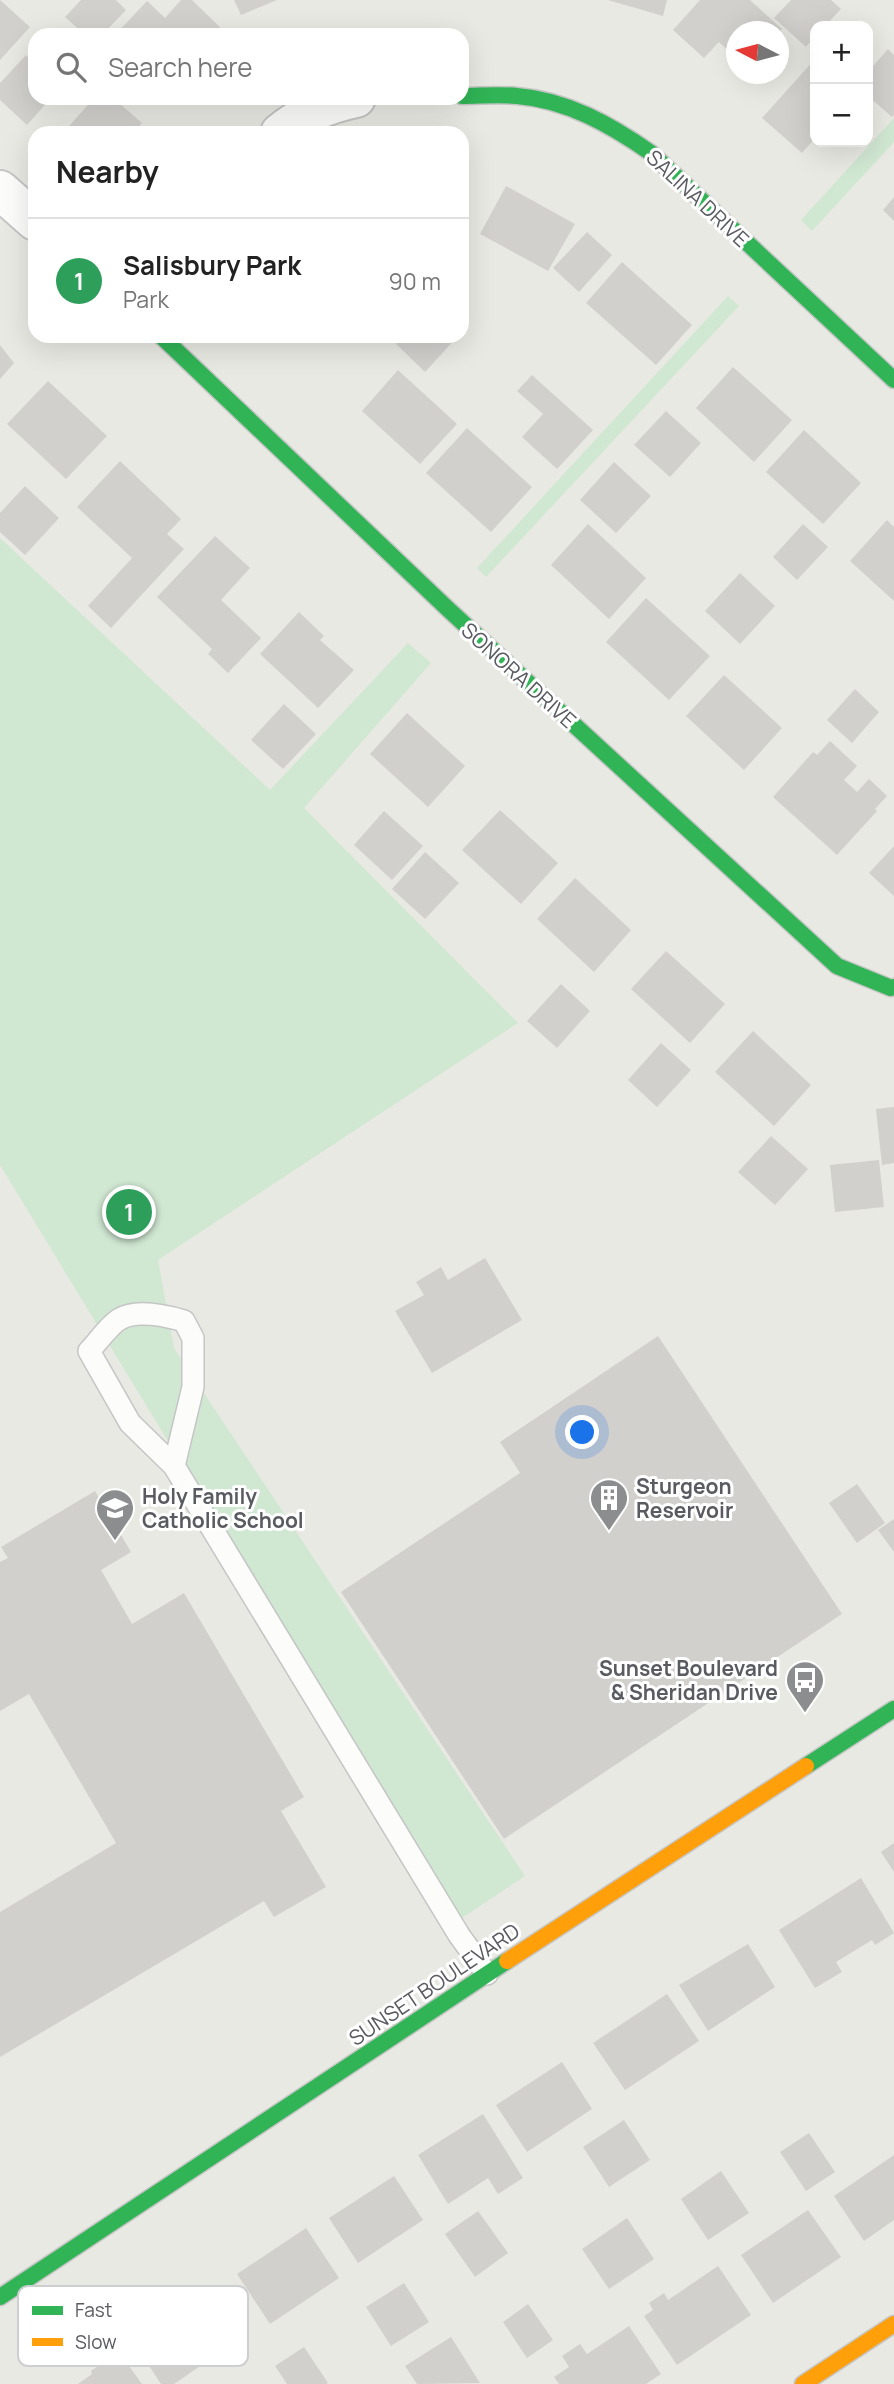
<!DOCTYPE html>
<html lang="en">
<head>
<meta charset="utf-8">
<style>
	:root { --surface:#fff; --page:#f6f6f6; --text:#222; --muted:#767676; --line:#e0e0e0; --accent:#7c3aed }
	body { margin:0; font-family:Manrope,sans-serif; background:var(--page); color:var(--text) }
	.controls { position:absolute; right:21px; top:21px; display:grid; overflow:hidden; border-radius:14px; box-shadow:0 7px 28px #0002 }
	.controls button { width:63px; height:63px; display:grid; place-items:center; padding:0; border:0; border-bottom:2px solid var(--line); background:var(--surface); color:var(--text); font:35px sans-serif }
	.compass { position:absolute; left:726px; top:21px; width:63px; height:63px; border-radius:50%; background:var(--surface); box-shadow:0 7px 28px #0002; rotate:276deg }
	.you { position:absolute; left:583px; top:1433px; width:24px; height:24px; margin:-18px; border:5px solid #fff; border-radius:50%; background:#1a73e8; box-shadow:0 0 0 10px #1a73e833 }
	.badge { display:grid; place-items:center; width:46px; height:46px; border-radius:50%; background:var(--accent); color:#fff; font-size:23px; font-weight:700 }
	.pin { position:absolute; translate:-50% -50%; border:4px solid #fff; box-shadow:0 2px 7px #0006 }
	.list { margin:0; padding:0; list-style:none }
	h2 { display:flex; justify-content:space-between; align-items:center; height:91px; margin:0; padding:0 28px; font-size:30px }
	h2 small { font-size:23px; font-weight:400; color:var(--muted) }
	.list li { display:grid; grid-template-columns:46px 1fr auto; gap:21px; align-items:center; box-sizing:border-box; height:126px; padding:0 28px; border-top:2px solid var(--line) }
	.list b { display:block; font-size:26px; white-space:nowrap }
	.list p { margin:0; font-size:23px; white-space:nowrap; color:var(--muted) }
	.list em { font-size:23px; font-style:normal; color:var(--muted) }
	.icon { flex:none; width:38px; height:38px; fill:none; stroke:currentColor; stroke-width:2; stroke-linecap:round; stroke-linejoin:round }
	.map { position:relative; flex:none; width:894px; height:2384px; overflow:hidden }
	.search { position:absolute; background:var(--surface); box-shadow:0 7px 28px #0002; left:28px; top:28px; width:441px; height:77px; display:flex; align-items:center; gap:18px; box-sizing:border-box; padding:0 24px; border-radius:21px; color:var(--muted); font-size:26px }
	.panel { position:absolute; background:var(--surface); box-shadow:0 7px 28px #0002; left:28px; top:126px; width:441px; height:217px; border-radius:21px }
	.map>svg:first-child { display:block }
	.green { fill:#d0e7d2 }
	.building { fill:#d1d0cd }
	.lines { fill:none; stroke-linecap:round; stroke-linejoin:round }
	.lane-casing { stroke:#c5c5c5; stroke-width:24 }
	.street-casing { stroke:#c5c5c5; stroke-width:42 }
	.fast-casing { stroke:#c5c5c5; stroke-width:19 }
	.slow-casing { stroke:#c5c5c5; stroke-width:19 }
	.lane { stroke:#fcfcfb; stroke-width:21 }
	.street { stroke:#fcfcfb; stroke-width:38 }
	.fast { stroke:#30b455; stroke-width:16 }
	.slow { stroke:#ff9f0a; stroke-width:16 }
	.labels { text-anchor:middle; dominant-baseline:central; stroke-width:6; stroke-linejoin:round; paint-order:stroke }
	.street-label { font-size:21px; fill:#595b61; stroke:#fff }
	.poi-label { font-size:21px; font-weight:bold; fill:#595b61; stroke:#fff; text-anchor:start }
	.key { fill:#fff; stroke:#cdced0; stroke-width:2 }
	.key-label { font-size:19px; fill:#595b61 }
</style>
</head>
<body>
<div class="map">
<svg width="894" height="2384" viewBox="0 0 894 2384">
	<rect width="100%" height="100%" fill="#e9e9e3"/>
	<path class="green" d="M894 118V142L812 231 801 220Z
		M728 296 739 306 486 577 477 568Z
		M0 538 270 790 408 643 431 663 304 808 518 1023 158 1260 174 1348 525 1876 459 1920 0 1165Z"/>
	<path class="building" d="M0 0 30 27 0 60Z
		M81 0H116L126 10 102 35H85L65 17Z
		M181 0H192L226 33 115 35 147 1 165 18Z
		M234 0H277L241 15Z
		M608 0H667L663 16Z
		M700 0H750L782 29 778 34V32H736V58L719 42 704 58 673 30Z
		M791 0H831L841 9 825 26H815V36L806 47 774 18Z
		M888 49 894 55V115L892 117 868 96V72Z
		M26 55 35 63V98H51L27 125 0 100V83Z
		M815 59V138L802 153 762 118Z
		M94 98H113L142 123 133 133H63Z
		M506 186 575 224 548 271 480 234Z
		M894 197V221L883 210Z
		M587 232 612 255 579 292 553 268Z
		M622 262 692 325 656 365 586 303Z
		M403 336H458L425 372 396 344Z
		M0 345 14 363 0 379Z
		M733 367 792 420 754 462 696 408Z
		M398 370 457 424 420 464 362 411Z
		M532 375 593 430 557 469 522 437 543 414 517 391Z
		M48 381 107 436 66 479 7 424Z
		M666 411 701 443 670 477 634 445Z
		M467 428 532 487 491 532 426 473Z
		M804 430 861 483 823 524 766 472Z
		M120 461 181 519 167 534 184 549 111 628 88 606 132 558 77 507Z
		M614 462 651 496 616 533 580 500Z
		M25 486 59 518 25 555 0 532V513Z
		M887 520 894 527V601L850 561Z
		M588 524 646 578 609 619 551 565Z
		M803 524 828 547 797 580 773 557Z
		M215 536 250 568 221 600 261 638 228 673 208 654 212 649 157 597Z
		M740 573 775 606 740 644 705 611Z
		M646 598 710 656 669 700 606 642Z
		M299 612 324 636 320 640 354 670 318 708 260 654Z
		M724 675 782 728 744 770 686 716Z
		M855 689 879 712 852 743 827 720Z
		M284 704 316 734 283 769 251 740Z
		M407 713 465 766 428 807 370 754Z
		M830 741 857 766 844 780 857 792 869 779 887 796 875 809 877 811 837 855 773 797 813 752 817 755Z
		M500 810 558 863 521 904 462 850Z
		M384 811 423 846 392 880 354 845Z
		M894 846V896L869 873Z
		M425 852 459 883 425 919 392 889Z
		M575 878 631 930 594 972 537 919Z
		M666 951 725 1004 690 1043 631 989Z
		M561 984 590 1011 557 1048 527 1021Z
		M753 1031 811 1085 774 1126 715 1072Z
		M661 1043 691 1070 657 1107 628 1080Z
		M894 1107V1163L882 1165 876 1109Z
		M771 1136 808 1169 775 1205 738 1172Z
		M879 1160 884 1207 835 1212 830 1165Z
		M485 1258 522 1320 432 1373 395 1311 424 1295 416 1282 441 1267 448 1280Z
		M658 1336 842 1614 504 1839 341 1592 520 1473 500 1442Z
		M857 1484 885 1523 857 1543 829 1503Z
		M95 1491 131 1552 101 1570 132 1624 184 1593 304 1797 281 1811 326 1887 274 1917 264 1901 0 2057V1912L116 1843 29 1694 0 1711V1562L8 1558 1 1547Z
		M894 1519V1552L878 1530Z
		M894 1843V1872L881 1852Z
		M861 1878 894 1933 875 1945 872 1940 836 1962 842 1972 815 1988 779 1930Z
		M748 1944 775 1987 708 2031 679 1985Z
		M667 1994 699 2041 625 2090 593 2043Z
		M562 2062 592 2109 527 2152 496 2105Z
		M483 2114 523 2178 498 2194 488 2178 448 2204 418 2155Z
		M624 2120 650 2160 609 2187 583 2147Z
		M809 2133 835 2172 806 2191 780 2152Z
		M894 2155V2220L864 2241 834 2196Z
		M721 2171 749 2213 708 2240 681 2199Z
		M394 2176 423 2220 358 2263 329 2218Z
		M808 2210 841 2257 773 2303 741 2255Z
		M478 2211 508 2253 475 2277 445 2234Z
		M627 2218 654 2259 609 2289 582 2249Z
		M306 2228 339 2278 270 2324 237 2274Z
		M718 2266 751 2315 677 2365 644 2316 653 2310 649 2303 664 2293 668 2300Z
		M404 2283 429 2322 391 2346 366 2307Z
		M200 2298 231 2345 174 2384H161L134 2343Z
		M528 2304 553 2340 527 2358 503 2322Z
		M629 2326 661 2374 646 2384H559L554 2377 569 2367 562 2356 580 2344 587 2354Z
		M451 2337 480 2383 417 2384 405 2366Z
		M304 2347 328 2383 326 2384H287L275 2366Z
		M119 2352 142 2384H78L92 2374 91 2371Z"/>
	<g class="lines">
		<defs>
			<path id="lane" d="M174 1466 193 1387V1338L184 1321C167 1316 136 1309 120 1319 110 1324 97 1343 89 1351L130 1423 174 1466 459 1935 487 1974"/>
			<path id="street" d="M280 133C302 114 328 104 356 98
				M0 190 35 221"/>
			<path id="fast" d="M462 96C480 96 499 94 517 96 567 100 611 125 651 153L894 380
				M161 336 449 610 837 966 891 988 894 987
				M806 1766 894 1709
				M0 2297 507 1961"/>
			<path id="slow" d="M507 1961 806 1766
				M803 2384 894 2324"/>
		</defs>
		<use href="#lane" class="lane-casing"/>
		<use href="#street" class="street-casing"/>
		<use href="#fast" class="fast-casing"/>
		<use href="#slow" class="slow-casing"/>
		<use href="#lane" class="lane"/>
		<use href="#street" class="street"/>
		<use href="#fast" class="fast"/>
		<use href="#slow" class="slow"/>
	</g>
	<defs>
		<symbol id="building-pin" viewBox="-11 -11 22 30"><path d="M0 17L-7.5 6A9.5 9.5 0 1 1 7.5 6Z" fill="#8b8d8e" stroke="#fff"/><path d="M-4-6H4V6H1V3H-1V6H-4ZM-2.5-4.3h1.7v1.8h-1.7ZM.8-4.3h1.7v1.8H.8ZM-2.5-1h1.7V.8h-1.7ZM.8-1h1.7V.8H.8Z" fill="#fff"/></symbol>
		<symbol id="school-pin" viewBox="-11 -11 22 30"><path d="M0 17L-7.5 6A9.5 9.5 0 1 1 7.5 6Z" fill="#8b8d8e" stroke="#fff"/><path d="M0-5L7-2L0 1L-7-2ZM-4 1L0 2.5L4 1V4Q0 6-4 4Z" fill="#fff"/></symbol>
		<symbol id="bus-pin" viewBox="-11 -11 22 30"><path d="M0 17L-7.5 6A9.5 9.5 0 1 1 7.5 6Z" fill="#8b8d8e" stroke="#fff"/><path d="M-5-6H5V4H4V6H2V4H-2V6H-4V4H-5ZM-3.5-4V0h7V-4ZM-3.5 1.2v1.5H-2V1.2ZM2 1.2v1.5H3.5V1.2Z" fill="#fff"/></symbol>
	</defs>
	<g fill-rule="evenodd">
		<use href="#building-pin" x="587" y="1476" width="44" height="60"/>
		<use href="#school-pin" x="93" y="1486" width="44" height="60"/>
		<use href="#bus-pin" x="783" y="1658" width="44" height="60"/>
	</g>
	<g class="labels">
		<g class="street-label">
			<text transform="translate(698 198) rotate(43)">SALINA DRIVE</text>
			<text transform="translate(519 675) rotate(42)">SONORA DRIVE</text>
			<text transform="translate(434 1984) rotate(-34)">SUNSET BOULEVARD</text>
		</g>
		<g class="poi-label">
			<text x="636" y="1486">Sturgeon<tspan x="636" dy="24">Reservoir</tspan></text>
			<text x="142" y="1496">Holy Family<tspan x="142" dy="24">Catholic School</tspan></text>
			<text x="778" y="1668" text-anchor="end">Sunset Boulevard<tspan x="778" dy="24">&amp; Sheridan Drive</tspan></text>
		</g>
	</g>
	<rect x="18" y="2286" width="230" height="80" rx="10" class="key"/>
	<rect x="32" y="2306" width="31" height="9" fill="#30b455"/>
	<rect x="32" y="2338" width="31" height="8" fill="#ff9f0a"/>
	<g class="key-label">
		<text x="75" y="2317">Fast</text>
		<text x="75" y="2349">Slow</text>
	</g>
</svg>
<div class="controls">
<button>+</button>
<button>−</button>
</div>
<svg class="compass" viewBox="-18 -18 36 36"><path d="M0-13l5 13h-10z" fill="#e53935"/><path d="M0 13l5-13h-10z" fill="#767676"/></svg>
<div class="you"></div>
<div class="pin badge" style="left:129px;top:1212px;background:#2e9e5b">1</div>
<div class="search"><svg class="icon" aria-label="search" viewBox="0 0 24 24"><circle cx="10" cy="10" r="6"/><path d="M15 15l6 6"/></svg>Search here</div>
<section class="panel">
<h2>Nearby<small></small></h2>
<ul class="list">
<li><span class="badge" style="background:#2e9e5b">1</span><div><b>Salisbury Park</b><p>Park</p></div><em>90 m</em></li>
</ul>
</section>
</div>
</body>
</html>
